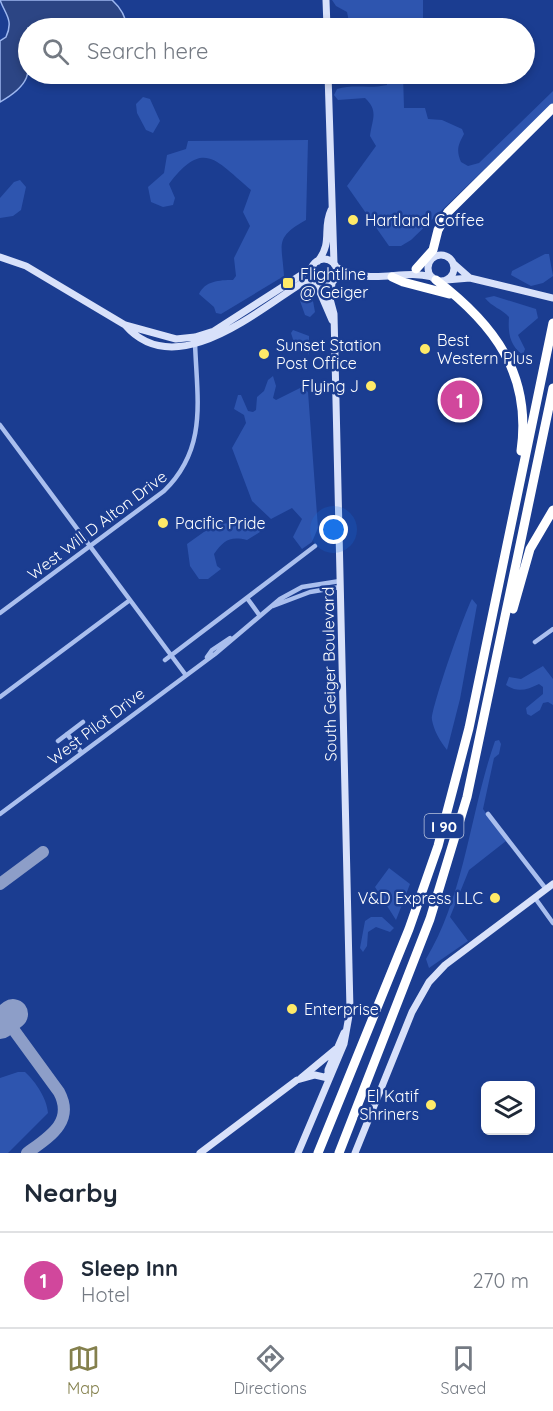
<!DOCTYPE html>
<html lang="en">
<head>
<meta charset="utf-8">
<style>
	:root { --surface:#fff; --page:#f2f2f3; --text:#1f2937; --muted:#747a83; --line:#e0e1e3; --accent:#84804d }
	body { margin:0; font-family:Quicksand,sans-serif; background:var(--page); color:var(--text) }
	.controls { position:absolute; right:18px; bottom:18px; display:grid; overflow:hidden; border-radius:9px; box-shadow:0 3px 9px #0003 }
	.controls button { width:54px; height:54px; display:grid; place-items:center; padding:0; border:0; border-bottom:2px solid var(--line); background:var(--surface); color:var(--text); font:30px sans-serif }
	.you { position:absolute; left:334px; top:530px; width:21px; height:21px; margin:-15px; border:4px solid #fff; border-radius:50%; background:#1a73e8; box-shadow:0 0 0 9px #1a73e833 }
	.badge { display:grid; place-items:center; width:39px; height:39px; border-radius:50%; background:var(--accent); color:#fff; font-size:20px; font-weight:700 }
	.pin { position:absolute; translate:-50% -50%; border:3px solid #fff; box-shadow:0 2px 6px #0006 }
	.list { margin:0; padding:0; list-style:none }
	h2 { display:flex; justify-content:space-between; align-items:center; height:78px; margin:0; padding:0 24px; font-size:26px }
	h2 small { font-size:20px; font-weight:400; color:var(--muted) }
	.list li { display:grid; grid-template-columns:39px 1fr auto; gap:18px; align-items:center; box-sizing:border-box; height:96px; padding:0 24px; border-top:2px solid var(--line) }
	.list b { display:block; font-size:22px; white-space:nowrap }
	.list p { margin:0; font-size:20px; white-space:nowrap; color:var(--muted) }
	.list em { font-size:20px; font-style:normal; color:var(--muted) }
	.icon { flex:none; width:33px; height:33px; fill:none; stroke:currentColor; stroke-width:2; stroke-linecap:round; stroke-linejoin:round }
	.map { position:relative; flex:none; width:553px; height:1153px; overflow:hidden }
	.search { position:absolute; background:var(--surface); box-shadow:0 3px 9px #0003; left:18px; right:18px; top:18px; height:66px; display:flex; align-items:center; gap:15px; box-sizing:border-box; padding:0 21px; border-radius:33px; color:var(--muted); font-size:22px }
	.sheet { height:174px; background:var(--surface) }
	nav { display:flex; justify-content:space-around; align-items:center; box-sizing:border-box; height:84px; border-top:2px solid var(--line); background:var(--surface); font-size:16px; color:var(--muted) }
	nav a { display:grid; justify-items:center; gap:3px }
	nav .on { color:var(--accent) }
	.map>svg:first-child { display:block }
	.green { fill:#2e55af }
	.water { fill:#2c4584; stroke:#9db7f0; stroke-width:1.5 }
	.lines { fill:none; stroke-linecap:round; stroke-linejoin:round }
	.taxiway { stroke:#8d9ec8; stroke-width:12 }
	.runway { stroke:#8d9ec8; stroke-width:30 }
	.street { stroke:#aabfee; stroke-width:4.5 }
	.secondary { stroke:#d8e1fa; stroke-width:7 }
	.highway { stroke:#fff; stroke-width:9 }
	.poi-dot { fill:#ffea68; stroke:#1b3d91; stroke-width:2 }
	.labels { text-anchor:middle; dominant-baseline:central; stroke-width:5; stroke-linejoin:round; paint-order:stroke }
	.shield { fill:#1b3d91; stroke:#bbc5de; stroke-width:1.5 }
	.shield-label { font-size:15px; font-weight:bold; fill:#fff }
	.poi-label { font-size:16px; fill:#fff; stroke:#1b3d91; text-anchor:start }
	.street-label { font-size:16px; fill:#fff; stroke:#1b3d91 }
</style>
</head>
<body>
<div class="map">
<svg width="553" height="1153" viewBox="0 0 553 1153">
	<rect width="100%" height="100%" fill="#1b3d91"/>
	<path class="green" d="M332 0H423V25H353L349 22 347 12 336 6Z
		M386 74H403L404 108H425L428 119 442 120 462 129 464 134C458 145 456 150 461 162L468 166 479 163 553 91V103L411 240 401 246H389L347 186 376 146 370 136C372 119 379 111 365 98L338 100 334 95 337 89C353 84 370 89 387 85Z
		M143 97 150 99 160 121 153 133 146 130 137 113 136 104Z
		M308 140 306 220C274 238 282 243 284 276L221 314 216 313 214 307 199 294C205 281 219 280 233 280L236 276 234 258 250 226 243 212 251 190C216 161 204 138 169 184L175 198 173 205 163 207 151 202 148 187 164 173 167 155 186 149 188 141Z
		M20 180 26 187 21 210 13 216 0 218V198L14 182Z
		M545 254H549L553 276 543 283 531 286 511 275 512 271Z
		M307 294 313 301 315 312 310 317 305 315 299 298Z
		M494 296 536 309 538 318 518 335 525 349 523 355C509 345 508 332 509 317 502 309 492 307 485 298Z
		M293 330 309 336V355L304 344 299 342 300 351 297 352 291 333Z
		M273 376 276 386 273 398 276 400 302 387 308 392 318 528 312 542 302 549 293 537 302 519 292 508 271 519 252 501 232 448 246 423 244 415 234 409 238 395H241L248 411 253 412 256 410 257 397 264 391 268 380Z
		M233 523 255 524 260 532 247 540C230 536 224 540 214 554L217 566 221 569 208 579H199L190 566 187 544 215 524Z
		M472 599 477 605 460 699 447 750C440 741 434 731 432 720 430 711 465 611 472 599Z
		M543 666 553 679V705L548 702 543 703 540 710 531 716 527 714 526 708 543 694V687L539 684C527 690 517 693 506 685L509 677 521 679Z
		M499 740 501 744 499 754 494 758 483 809 506 841 469 870 450 917 468 941 429 968 426 959C465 894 470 812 495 741Z
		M389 868 410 884 396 920 375 887Z
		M371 917H382L394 928 390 932 376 927 368 932 367 946 363 952 360 948 365 921Z
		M18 1072H25C36 1082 47 1099 48 1113L8 1153H0V1078Z"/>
	<path class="water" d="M0 0H112C121 8 126 16 127 28H97L94 24 77 28H28C28 67 38 81 0 102V41L6 37C14 20 5 14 0 0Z"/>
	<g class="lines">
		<path class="taxiway" d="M0 884 43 852
			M0 1011 59 1092C75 1122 49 1137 27 1153"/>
		<path class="runway" d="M0 1024 13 1014"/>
		<path class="street" d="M389 28 489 27
			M0 425 185 674
			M247 598 260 616
			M273 606 310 592 340 587
			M0 613 164 491C208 448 197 400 195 343
			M535 642 553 629
			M207 657 212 650 230 638
			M165 660 315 546
			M0 697 130 600
			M67 734 81 752
			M58 741 83 722
			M0 814 215 654 280 599 302 587 340 581
			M488 814 546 889
			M535 898 553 923"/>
		<path class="secondary" d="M326 0 327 28
			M328 74 334 264
			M428 268a13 13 0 1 1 26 0a13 13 0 1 1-26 0Z
			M0 257 26 266 125 325 176 339 195 337 214 331 312 268
			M311 272a13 13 0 1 1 26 0a13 13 0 1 1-26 0Z
			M318 261C333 242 322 229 331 210
			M453 263 470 278 553 298
			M336 267C374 287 400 268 432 277
			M446 280 470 278
			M316 283 332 320
			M125 325C175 383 257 311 302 283L315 282
			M301 1078 336 1049
			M328 1078V1070L344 1033
			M200 1153 297 1080 315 1075 328 1078
			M298 1153 344 1044 350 1010 334 314 330 299 332 283
			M355 1153 412 1012 429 982 445 965 553 884"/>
		<path class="highway" d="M416 269 433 250 438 230 448 212 553 108
			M392 277 403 282 449 294
			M436 280C494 324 532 374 521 451
			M513 609 530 549 553 510
			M318 1153 409 929 438 846 469 728 553 323
			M339 1153 430 919 467 797 553 388"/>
	</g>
	<g class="poi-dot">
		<circle cx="353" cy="220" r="6"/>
		<rect x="282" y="277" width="12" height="12" rx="3"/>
		<circle cx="425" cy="349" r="6"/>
		<circle cx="264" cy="354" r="6"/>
		<circle cx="371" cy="386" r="6"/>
		<circle cx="163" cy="523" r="6"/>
		<circle cx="495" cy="898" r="6"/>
		<circle cx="292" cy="1009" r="6"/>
		<circle cx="431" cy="1105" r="6"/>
	</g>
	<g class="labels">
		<rect class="shield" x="424.5" y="814" width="39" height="24" rx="4.5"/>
		<g class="shield-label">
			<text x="444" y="826">I 90</text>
		</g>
		<g class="poi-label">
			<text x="365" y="220">Hartland Coffee</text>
			<text x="300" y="274">Flightline<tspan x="300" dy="18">@ Geiger</tspan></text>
			<text x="437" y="340">Best<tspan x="437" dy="18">Western Plus</tspan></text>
			<text x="276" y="345">Sunset Station<tspan x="276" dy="18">Post Office</tspan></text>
			<text x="359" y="386" text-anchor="end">Flying J</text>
			<text x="175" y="523">Pacific Pride</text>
			<text x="483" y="898" text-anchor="end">V&amp;D Express LLC</text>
			<text x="304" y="1009">Enterprise</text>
			<text x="419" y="1096" text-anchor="end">El Katif<tspan x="419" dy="18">Shriners</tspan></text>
		</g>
		<g class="street-label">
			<text transform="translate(97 525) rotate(-37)">West Will D Alton Drive</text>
			<text transform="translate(329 674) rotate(-91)">South Geiger Boulevard</text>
			<text transform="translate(96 726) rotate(-37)">West Pilot Drive</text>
		</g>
	</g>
</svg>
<div class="controls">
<button><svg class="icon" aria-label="layers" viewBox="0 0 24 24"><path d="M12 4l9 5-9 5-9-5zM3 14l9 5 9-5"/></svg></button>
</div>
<div class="you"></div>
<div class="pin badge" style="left:460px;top:400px;background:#d1479c">1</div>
<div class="search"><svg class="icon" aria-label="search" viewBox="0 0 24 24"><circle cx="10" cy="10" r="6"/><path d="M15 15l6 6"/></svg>Search here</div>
</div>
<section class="sheet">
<h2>Nearby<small></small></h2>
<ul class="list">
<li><span class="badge" style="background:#d1479c">1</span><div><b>Sleep Inn</b><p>Hotel</p></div><em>270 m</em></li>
</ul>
</section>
<nav>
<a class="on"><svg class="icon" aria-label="map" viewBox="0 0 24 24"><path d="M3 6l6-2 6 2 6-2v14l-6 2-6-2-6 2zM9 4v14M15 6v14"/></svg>Map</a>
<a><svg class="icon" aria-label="directions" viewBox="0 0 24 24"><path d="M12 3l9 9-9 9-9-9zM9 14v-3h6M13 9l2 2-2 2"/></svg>Directions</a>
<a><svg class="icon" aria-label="saved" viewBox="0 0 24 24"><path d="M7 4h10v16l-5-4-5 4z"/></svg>Saved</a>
</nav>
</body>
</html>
